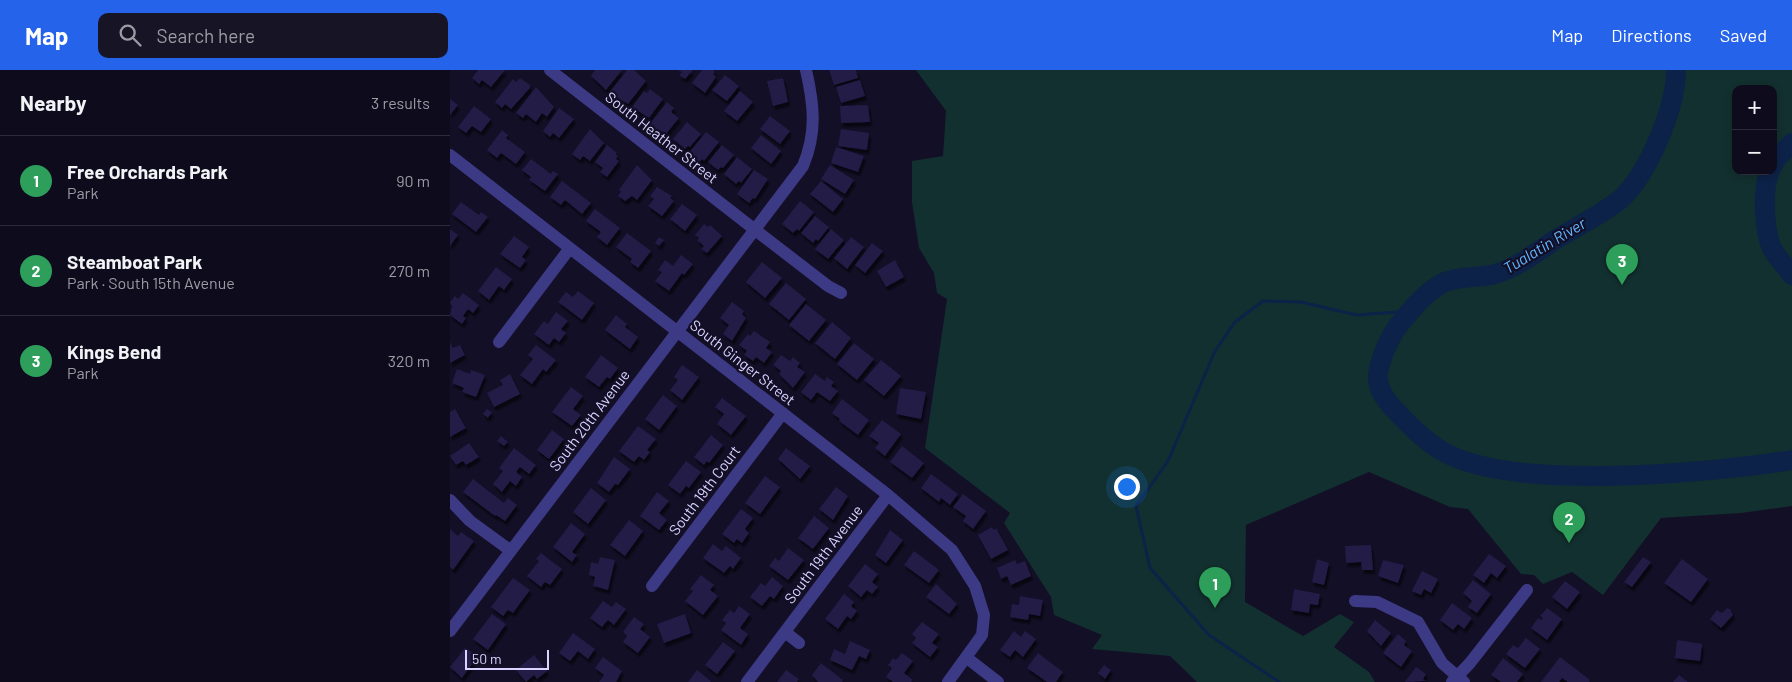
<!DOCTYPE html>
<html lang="en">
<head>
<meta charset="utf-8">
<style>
	:root { --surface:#0e0b1c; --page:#171425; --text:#f1f3f6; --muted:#9b9ba3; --line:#2e2b3b; --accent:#2563eb }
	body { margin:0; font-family:Barlow,sans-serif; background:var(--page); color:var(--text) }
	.controls { position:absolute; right:15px; top:15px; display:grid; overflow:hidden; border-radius:10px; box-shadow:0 2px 8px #0003 }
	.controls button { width:45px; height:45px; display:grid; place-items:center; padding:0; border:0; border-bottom:1px solid var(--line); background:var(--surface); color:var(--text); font:25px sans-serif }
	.scale { position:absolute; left:15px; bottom:12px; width:84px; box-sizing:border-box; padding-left:5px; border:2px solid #d9d4ff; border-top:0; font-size:14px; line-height:18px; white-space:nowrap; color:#d9d4ff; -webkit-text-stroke:4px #130f26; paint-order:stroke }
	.you { position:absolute; left:676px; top:416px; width:18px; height:18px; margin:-12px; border:4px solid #fff; border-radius:50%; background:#1a73e8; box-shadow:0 0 0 8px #1a73e833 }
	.badge { display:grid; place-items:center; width:32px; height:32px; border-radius:50%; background:var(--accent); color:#fff; font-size:16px; font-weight:700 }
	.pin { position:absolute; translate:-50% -41px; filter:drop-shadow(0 1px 2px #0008) }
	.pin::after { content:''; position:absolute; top:26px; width:18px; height:15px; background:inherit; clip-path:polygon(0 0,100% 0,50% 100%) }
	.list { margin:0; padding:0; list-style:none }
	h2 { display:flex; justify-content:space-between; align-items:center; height:65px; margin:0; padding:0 20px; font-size:21px }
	h2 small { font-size:16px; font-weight:400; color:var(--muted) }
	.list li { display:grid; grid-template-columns:32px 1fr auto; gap:15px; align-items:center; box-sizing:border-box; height:90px; padding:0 20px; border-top:1px solid var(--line) }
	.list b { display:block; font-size:19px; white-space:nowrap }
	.list p { margin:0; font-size:16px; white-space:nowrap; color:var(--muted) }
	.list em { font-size:16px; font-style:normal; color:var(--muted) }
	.icon { flex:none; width:28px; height:28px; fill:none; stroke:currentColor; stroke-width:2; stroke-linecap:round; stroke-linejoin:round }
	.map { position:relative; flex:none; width:1342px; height:612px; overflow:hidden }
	header { display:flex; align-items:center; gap:30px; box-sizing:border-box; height:70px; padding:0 25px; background:var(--accent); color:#fff }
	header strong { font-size:24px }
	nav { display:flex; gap:28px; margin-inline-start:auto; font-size:18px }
	.search { width:350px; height:45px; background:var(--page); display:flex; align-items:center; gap:12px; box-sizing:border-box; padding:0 18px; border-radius:10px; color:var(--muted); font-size:19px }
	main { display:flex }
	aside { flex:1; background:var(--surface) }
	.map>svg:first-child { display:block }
	.green { fill:#12302f; fill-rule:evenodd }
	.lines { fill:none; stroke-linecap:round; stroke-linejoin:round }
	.stream { stroke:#0c2248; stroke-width:3 }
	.river { stroke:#0c2248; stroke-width:20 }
	.building { fill:#241b47; filter:url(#shadow) }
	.minor { stroke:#3d3a85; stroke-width:12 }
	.labels { text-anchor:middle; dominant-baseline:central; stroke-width:4.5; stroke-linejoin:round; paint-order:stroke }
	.street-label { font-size:15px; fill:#d9d4ff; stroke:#130f26 }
	.water-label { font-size:16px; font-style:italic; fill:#62b6ff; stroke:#130f26 }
</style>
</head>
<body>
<header>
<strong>Map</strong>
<div class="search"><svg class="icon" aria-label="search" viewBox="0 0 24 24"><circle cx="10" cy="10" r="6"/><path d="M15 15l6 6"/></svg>Search here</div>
<nav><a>Map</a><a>Directions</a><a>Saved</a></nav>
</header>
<main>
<aside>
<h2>Nearby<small>3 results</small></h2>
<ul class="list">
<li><span class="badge" style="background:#2e9e5b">1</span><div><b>Free Orchards Park</b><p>Park</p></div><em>90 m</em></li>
<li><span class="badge" style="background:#2e9e5b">2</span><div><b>Steamboat Park</b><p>Park · South 15th Avenue</p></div><em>270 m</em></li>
<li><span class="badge" style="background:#2e9e5b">3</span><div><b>Kings Bend</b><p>Park</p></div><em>320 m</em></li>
</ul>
</aside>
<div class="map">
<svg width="1342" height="612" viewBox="0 0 1342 612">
	<defs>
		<filter id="shadow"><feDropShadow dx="2" dy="4" stdDeviation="1" flood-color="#0009"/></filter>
	</defs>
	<rect width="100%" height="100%" fill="#130f26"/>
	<path class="green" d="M466 0H1342V436L1291 443 1211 448 1153 525 1122 502 1093 514 1084 505 1071 504 1018 439 1000 437 919 402 796 455 795 532 853 566 890 544 904 552 884 577 919 602 925 612H747L720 586 642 579 652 565 604 545 601 527 554 453 560 443 475 378 497 229 487 223 484 203 469 178 462 132V91L493 86 496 41ZM1286 19H1323V101H1286Z"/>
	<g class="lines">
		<path class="stream" d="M829 612 759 565 700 498 686 436 718 391 765 281 785 252 813 231 851 232 906 245 961 241"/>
		<path class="river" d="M1226 0C1226 37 1200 98 1175 125 1162 139 1122 159 1105 170 1087 182 1066 198 1045 204 1029 208 1010 206 995 212 977 220 960 241 948 256 939 268 924 300 929 315 931 324 940 335 947 342 960 356 975 371 992 381 1062 422 1261 403 1342 390
			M1323 95 1327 88 1342 73
			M1320 101C1312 118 1314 158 1321 176 1325 186 1336 196 1342 205"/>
	</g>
	<path class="building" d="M28 0H55L41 17 32 10 29 14 22 8Z
		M145 0H172L156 20 141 6Z
		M177 0H184L196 11 178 34 159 23Z
		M228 0H243L235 9 229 5 232 2Z
		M252 0H263L265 2 263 4 266 7 255 23 242 13Z
		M379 0H406L408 8 384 15Z
		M275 5 289 16 277 31 262 20Z
		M70 8 80 15V18L61 39 55 34 52 38 45 32 63 9 66 12Z
		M333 8 338 32 323 36 317 11Z
		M410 10 415 26 391 33 386 17Z
		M86 17 104 37 97 47 92 43 86 52 76 44 73 48 66 43Z
		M200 19 213 29 199 48 182 37 194 21 197 23Z
		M290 21 303 32 287 51 274 41Z
		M0 29 8 35 0 45Z
		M217 32 224 38 221 42 229 48 216 64 199 55Z
		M418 35 420 52 391 53 390 36Z
		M24 36 41 49 31 62 22 56 16 63 8 57Z
		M109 38 124 49 109 68 103 63 100 67 93 61Z
		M320 46 340 61 330 74 310 59Z
		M237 52 251 64 240 77 238 76 235 79 223 69Z
		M140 59 154 73 140 91 133 86 130 90 122 84Z
		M391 59 419 63 417 80 388 76Z
		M52 60 58 65 56 68 75 82 66 94 51 83 47 88 37 80Z
		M256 62 269 72 254 91 252 89 248 94 237 85Z
		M311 65 331 81 321 94 301 78Z
		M157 75 167 83 165 84 168 86 166 89 169 91 157 107 150 102 153 98 145 92Z
		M272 75 284 85 273 98 271 97 268 100 258 92Z
		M386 77 414 86 408 102 381 93Z
		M287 87 302 99 291 113 289 111 286 114 274 104Z
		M81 89 101 104 103 101 108 104 95 121 79 110 81 107 72 100Z
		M187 95 202 110 187 130 182 126 175 131 168 126 171 121 169 120Z
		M380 95 404 110 395 124 371 109Z
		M304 100 318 109 305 129 303 128 299 133 287 124Z
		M112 111 141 133 132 144 115 130 111 135 100 127Z
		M371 111 393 129 383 142 360 124Z
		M207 117 222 126 220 128 224 131 212 146 198 136 204 129 200 126Z
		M350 131 364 142 349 161 347 159 343 163 332 154Z
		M11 132 29 145 31 142 38 147 26 162 2 144Z
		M232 134 247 145 235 161 220 149Z
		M145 139 170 158 157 175 147 167 151 162 136 151Z
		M365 146 379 157 368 171 366 169 363 173 351 163Z
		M254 154 258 157 260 155 272 166 257 183 251 179 254 176 247 170 249 168 245 165Z
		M0 159 8 165 0 176Z
		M381 159 394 170 378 189 365 179Z
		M177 163 201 181 188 198 180 192 182 189 166 177Z
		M64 166 79 177 72 187 76 190 70 198 50 184Z
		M209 167 214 170 209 176 205 173Z
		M401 167 414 177 397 199 384 188Z
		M422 173 433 181 415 203 405 195Z
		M231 185 243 194 234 205 232 203 219 221 205 211 212 202 208 200 215 190 223 196Z
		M445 190 454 207 436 217 427 201Z
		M312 192 332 208 315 228 296 212Z
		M46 197 62 209 54 220 49 216 39 230 28 221Z
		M336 213 356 229 339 250 319 234Z
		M128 221 144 233 132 250 108 232 116 222 123 227Z
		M13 223 29 235 23 243 18 239 13 246 16 248 12 254 0 245 2 237 0 232 5 226 8 229Z
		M282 232 294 241 292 244 296 248 282 271 273 264 279 255 270 248Z
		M356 234 376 250 359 271 339 255Z
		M106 242 118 251 111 259 116 263 109 272 104 268 99 275 84 264 94 251 98 254Z
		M166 245 177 254 175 257 188 267 180 279 155 260Z
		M382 252 401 268 385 289 365 273Z
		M304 261 320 272 316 278 322 282 314 293 306 287 303 291 294 285 297 281 289 275 298 264 300 266Z
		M0 272 3 278 10 275 15 285 0 293Z
		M404 273 424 289 407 310 387 294Z
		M86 275 106 290 96 302 93 299 82 314 70 305 83 289 78 285Z
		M151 285 168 298 160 309 157 307 149 317 135 307Z
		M331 285 340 291 343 287 350 293 347 297 355 302 343 318 329 304 331 301 323 295Z
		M431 290 451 306 434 326 414 310Z
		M232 295 249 307 232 330 220 320 228 310 224 307Z
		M7 299 20 304 21 300 35 305 26 327 12 322 14 318 2 313Z
		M60 304 70 324 44 337 37 323 53 315 50 310Z
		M365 304 375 311 377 307 384 312 381 316 388 321 380 331 367 322 361 330 351 322Z
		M121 317 133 326 123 339 131 345 122 356 102 342Z
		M450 318 476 322 471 349 446 344Z
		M213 325 227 336 209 360 195 349Z
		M272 328 296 346 281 365 267 354 274 344 265 337Z
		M392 329 419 350 408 365 389 351 390 349 382 343Z
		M5 339 16 358 0 367V342Z
		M37 339 42 342 38 348 33 344Z
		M432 350 451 364 435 386 425 378 429 373 419 366Z
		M188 356 206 369 197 380 200 382 194 390 189 386 184 392 169 381Z
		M102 360 114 369 99 389 87 380Z
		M261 365 273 375 259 393 257 391 254 395 244 387Z
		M51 366 58 372 54 376 47 371Z
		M19 373 29 387 16 395 13 391 6 395 0 386Z
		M452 376 474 393 462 408 440 392Z
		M64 378 86 395 79 404 70 397 66 402 72 407 66 416 60 411 52 422 43 414 53 401 49 398Z
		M336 378 360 396 350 409 328 389Z
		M164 387 180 399 168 415 165 414 159 422 147 413Z
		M236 391 251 402 239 418 236 416 230 424 218 415Z
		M481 404 508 424 500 435 491 428 489 432 471 418Z
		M315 406 330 417 310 444 295 433Z
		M23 409 54 433 58 428 67 435 55 451 46 445 45 446 13 422Z
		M386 417 398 426 383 450 369 439Z
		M141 418 156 430 138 454 123 442Z
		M207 422 219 431 209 443 217 450 209 460 190 446Z
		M513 424 536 441 523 459 513 451 516 446 503 437Z
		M291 439 303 448 295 459 299 463 292 473 287 469 284 473 272 464Z
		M364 446 379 458 363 479 348 468Z
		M179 450 193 461 175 486 160 475Z
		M121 453 135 464 122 482 127 485 122 492 103 477Z
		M542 457 544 460 546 458 558 480 541 489 528 465Z
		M0 459 8 466 11 462 24 471 3 500 0 497Z
		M440 460 453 470 436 493 425 485Z
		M263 474 272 481 276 476 291 488 283 499 280 496 274 503 253 488Z
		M921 475 923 500H912L911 492 896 493 895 476Z
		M338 478 354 490 338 510 319 496 325 488 329 491Z
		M464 481 489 500 479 513 454 495Z
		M91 483 112 499 100 515 95 512 91 517 77 506 89 491 86 489Z
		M1039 484 1056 496 1047 508 1041 503 1034 513 1023 505Z
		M150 487 165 490 158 520 143 516 145 507 139 505 141 492 148 494Z
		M1193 487 1201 492 1182 517 1174 512Z
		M867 489 879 493 874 515 862 512Z
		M1232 489 1258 509 1241 532 1214 513Z
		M565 490 567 494 575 491 581 506 561 515 557 506 551 509 547 498Z
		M933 490 954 495 948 513 928 506Z
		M415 494 428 504 422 512 428 517 422 524 417 520 411 527 398 516Z
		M972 501 988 509 981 523 974 519 971 525 962 521Z
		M251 505 264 515 260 520 268 526 253 545 235 531 243 521 240 519Z
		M322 507 333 516 324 529 320 526 312 536 300 527 311 513 315 516Z
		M63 508 80 520 63 543 58 540 53 546 41 537Z
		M1023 510 1041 524 1027 543 1018 537 1022 531 1013 523Z
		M1115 511 1130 522 1117 539 1102 527Z
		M486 514 507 534 499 544 476 527Z
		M844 519 870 524 868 535 860 534 859 543 841 540Z
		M394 524 404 532 401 536 407 541 401 549 397 546 388 559 375 549Z
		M570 526 593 530 590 546 579 544 578 550 560 547 562 534 569 535Z
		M153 531 162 537 166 532 176 539 164 555 158 550 152 557 140 548Z
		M1002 533 1022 548 1014 559 1008 554 1003 560 990 550Z
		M289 536 300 544 290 558 298 564 291 575 271 560 276 553 272 550 280 540 284 543Z
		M1097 538 1112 549 1097 570 1081 558 1088 548 1091 550 1093 548 1090 546Z
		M1277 538 1280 539 1283 545 1271 558 1260 549 1267 540 1272 543Z
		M42 544 56 554 38 580 23 569Z
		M235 544 241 563 214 573 207 554Z
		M184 547 194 554 190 559 200 567 188 583 173 572 177 566 173 562Z
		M925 550 941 563 931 576 917 561Z
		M472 552 489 564 482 573 488 577 480 587 462 573 466 568 462 564Z
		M564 561 571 567 575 561 586 569 573 587 565 580 560 587 550 580Z
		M123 563 145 579 138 589 128 581 120 591 109 583Z
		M948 564 956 571 954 575 962 581 951 597 933 583Z
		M1076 568 1090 579 1075 598 1056 584 1063 575 1068 578Z
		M1227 570 1252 574 1250 591 1225 588Z
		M400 571 420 580 416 589 409 586 402 600 380 590 384 579 395 584Z
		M273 572 285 581 267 604 255 595Z
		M15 578 28 586 12 608 0 597Z
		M452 583 463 591 454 603 463 610 461 612H443L436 607 442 598 438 595 443 588 446 590Z
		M588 583 613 602 606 612H597L577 598Z
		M84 585 97 601 87 609 84 605 76 612 66 600Z
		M153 587 172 601 166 612H149L154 605 145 598Z
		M1110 587 1140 610 1139 612H1118L1112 608 1109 612H1091Z
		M1053 588 1073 604 1067 612H1051L1041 605Z
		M371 593 393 610 392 612H368L362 605Z
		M654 595 661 600 655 609 648 603Z
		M966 597 976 604 973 609 976 611 955 612Z
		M247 600 261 611 260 612H238Z
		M336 600 349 609 347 612H327Z
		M1229 605 1238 612H1223Z"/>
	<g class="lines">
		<path class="minor" d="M100 0 313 166 378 216 391 223
			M0 85 438 425 502 480 525 516 534 545 532 565 498 612
			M49 272 120 178
			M0 430 20 451 61 481
			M202 516 333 343
			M905 531 927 532 968 552 992 593 1014 612
			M0 561 353 96C367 62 364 35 356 0
			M335 562 349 573
			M517 588 548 612
			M297 612 438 425
			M1002 612 1020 593 1077 520"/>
	</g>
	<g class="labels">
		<g class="street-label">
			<text transform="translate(212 67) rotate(38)">South Heather Street</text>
			<text transform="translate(293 292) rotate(38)">South Ginger Street</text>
			<text transform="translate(139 350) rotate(-53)">South 20th Avenue</text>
			<text transform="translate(254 420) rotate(-53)">South 19th Court</text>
			<text transform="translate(373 484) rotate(-53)">South 19th Avenue</text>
		</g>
		<g class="water-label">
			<text transform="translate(1094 175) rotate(-31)">Tualatin River</text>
		</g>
	</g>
</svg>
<div class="controls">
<button>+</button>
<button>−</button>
</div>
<div class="scale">50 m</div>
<div class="you"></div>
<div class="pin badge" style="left:765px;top:538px;background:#2e9e5b">1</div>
<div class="pin badge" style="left:1119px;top:473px;background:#2e9e5b">2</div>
<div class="pin badge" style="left:1172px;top:215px;background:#2e9e5b">3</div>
</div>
</main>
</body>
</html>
